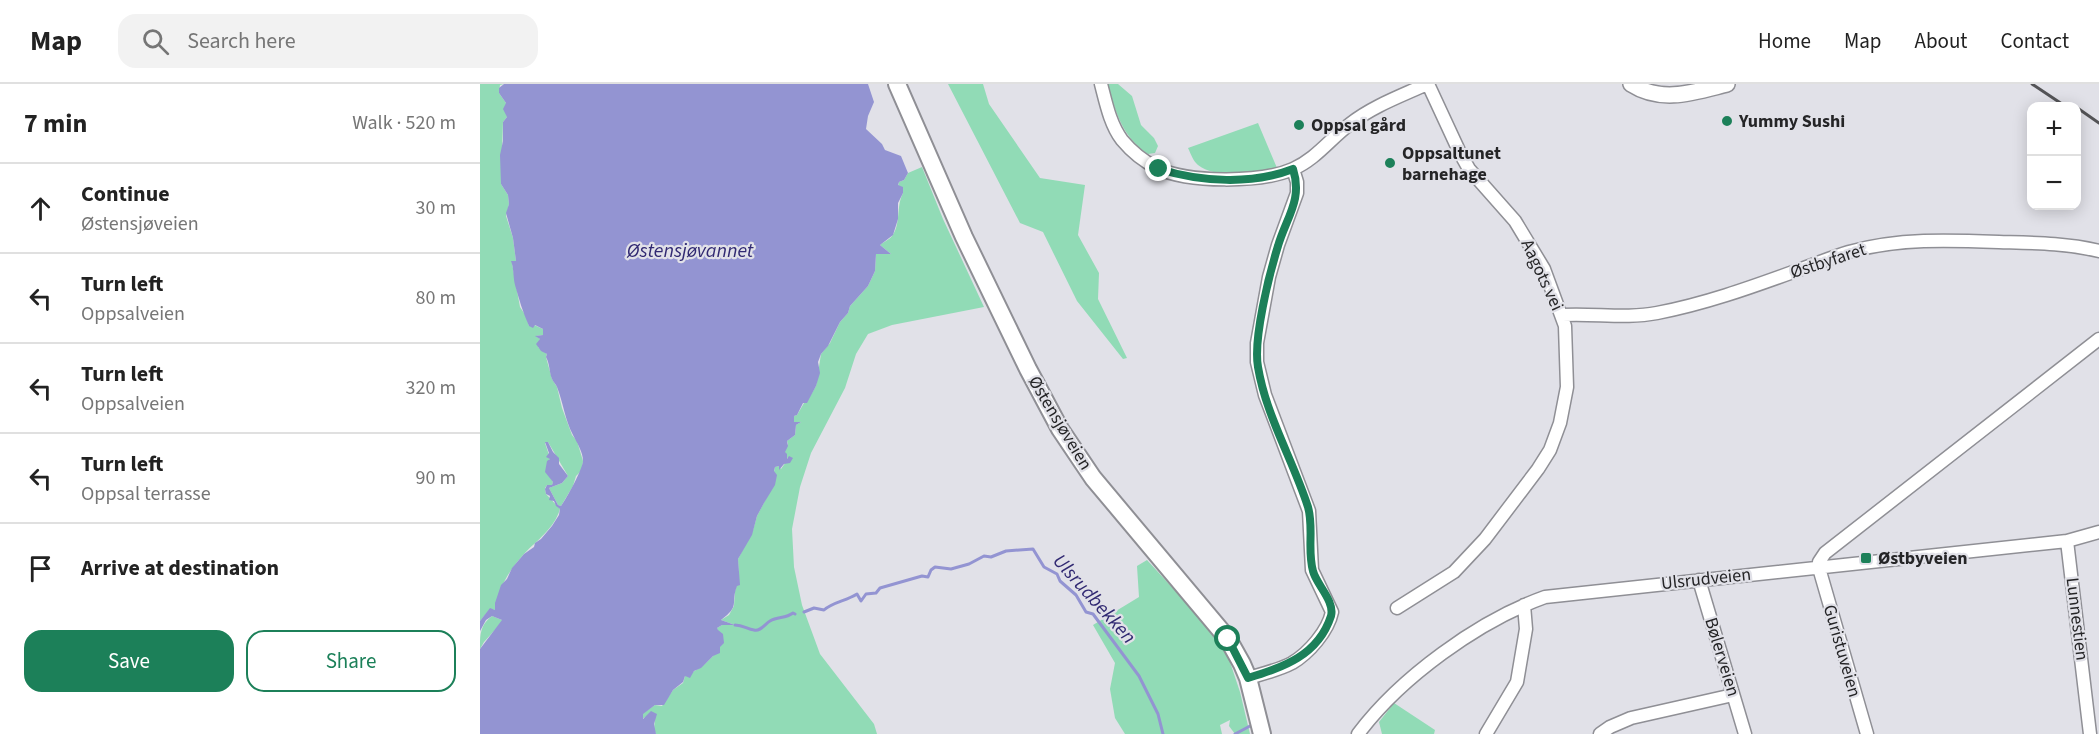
<!DOCTYPE html>
<html lang="en">
<head>
<meta charset="utf-8">
<style>
	:root { --surface:#fff; --page:#f2f2f2; --text:#222; --muted:#767676; --line:#e0e0e0; --accent:#1c8059 }
	body { margin:0; font-family:"Source Sans 3",sans-serif; background:var(--page); color:var(--text) }
	.controls { position:absolute; right:18px; top:18px; display:grid; overflow:hidden; border-radius:12px; box-shadow:0 3px 15px #0003 }
	.controls button { width:54px; height:54px; display:grid; place-items:center; padding:0; border:0; border-bottom:2px solid var(--line); background:var(--surface); color:var(--text); font:30px sans-serif }
	.stop { position:absolute; width:18px; height:18px; margin:-14px; border:4px solid #1c8059; border-radius:50%; background:#fff }
	.stop.end { background:#1c8059; border-color:#fff; box-shadow:0 2px 6px #0008 }
	.list { margin:0; padding:0; list-style:none }
	h2 { display:flex; justify-content:space-between; align-items:center; height:78px; margin:0; padding:0 24px; font-size:26px }
	h2 small { font-size:20px; font-weight:400; color:var(--muted) }
	.list li { display:grid; grid-template-columns:39px 1fr auto; gap:18px; align-items:center; box-sizing:border-box; height:90px; padding:0 24px; border-top:2px solid var(--line) }
	.list b { display:block; font-size:22px; white-space:nowrap }
	.list p { margin:0; font-size:20px; white-space:nowrap; color:var(--muted) }
	.list em { font-size:20px; font-style:normal; color:var(--muted) }
	.actions { display:flex; gap:12px; padding:18px 24px }
	.actions a { flex:1; padding:14px 0; border:2px solid var(--accent); border-radius:18px; text-align:center; font-size:21px; color:var(--accent) }
	.actions .main { background:var(--accent); color:#fff }
	.icon { flex:none; width:33px; height:33px; fill:none; stroke:currentColor; stroke-width:2; stroke-linecap:round; stroke-linejoin:round }
	.map { position:relative; flex:none; width:1619px; height:650px; overflow:hidden }
	header { display:flex; align-items:center; gap:36px; box-sizing:border-box; height:84px; padding:0 30px; background:var(--surface); border-bottom:2px solid var(--line) }
	header strong { font-size:28px }
	nav { display:flex; gap:33px; margin-inline-start:auto; font-size:21px }
	.search { width:420px; height:54px; background:var(--page); display:flex; align-items:center; gap:15px; box-sizing:border-box; padding:0 21px; border-radius:18px; color:var(--muted); font-size:22px }
	main { display:flex }
	aside { flex:1; background:var(--surface) }
	.map>svg:first-child { display:block }
	.green { fill:#91dbb6 }
	.water { fill:#9394d2 }
	.lines { fill:none; stroke-linecap:round; stroke-linejoin:round }
	.stream { stroke:#9394d2; stroke-width:3 }
	.minor-casing { stroke:#8f8f95; stroke-width:15 }
	.tertiary-casing { stroke:#8f8f95; stroke-width:18 }
	.secondary-casing { stroke:#8f8f95; stroke-width:20 }
	.minor { stroke:#fff; stroke-width:12 }
	.tertiary { stroke:#fff; stroke-width:15 }
	.secondary { stroke:#fff; stroke-width:16 }
	.rail { stroke:#545457; stroke-width:3 }
	.route { stroke:#1c8059; stroke-width:8 }
	.poi-dot { fill:#1c8059; stroke:#e1e1e8; stroke-width:2 }
	.labels { text-anchor:middle; dominant-baseline:central; stroke-width:4.5; stroke-linejoin:round; paint-order:stroke }
	.poi-label { font-size:18px; font-weight:bold; fill:#252527; stroke:#e1e1e8; text-anchor:start }
	.street-label { font-size:18px; fill:#252527; stroke:#e1e1e8 }
	.water-label { font-size:20px; font-style:italic; fill:#312972; stroke:#e1e1e8 }
</style>
</head>
<body>
<header>
<strong>Map</strong>
<div class="search"><svg class="icon" aria-label="search" viewBox="0 0 24 24"><circle cx="10" cy="10" r="6"/><path d="M15 15l6 6"/></svg>Search here</div>
<nav><a>Home</a><a>Map</a><a>About</a><a>Contact</a></nav>
</header>
<main>
<aside>
<h2>7 min<small>Walk · 520 m</small></h2>
<ul class="list">
<li><svg class="icon" aria-label="ahead" viewBox="0 0 24 24"><path d="M12 20V5M6 11l6-6 6 6"/></svg><div><b>Continue</b><p>Østensjøveien</p></div><em>30 m</em></li>
<li><svg class="icon" aria-label="left" viewBox="0 0 24 24"><path d="M17 20v-9H6M10 6l-5 5 5 5"/></svg><div><b>Turn left</b><p>Oppsalveien</p></div><em>80 m</em></li>
<li><svg class="icon" aria-label="left" viewBox="0 0 24 24"><path d="M17 20v-9H6M10 6l-5 5 5 5"/></svg><div><b>Turn left</b><p>Oppsalveien</p></div><em>320 m</em></li>
<li><svg class="icon" aria-label="left" viewBox="0 0 24 24"><path d="M17 20v-9H6M10 6l-5 5 5 5"/></svg><div><b>Turn left</b><p>Oppsal terrasse</p></div><em>90 m</em></li>
<li><svg class="icon" aria-label="arrive" viewBox="0 0 24 24"><path d="M6 21V4h12l-3 4 3 4H6"/></svg><div><b>Arrive at destination</b></div></li>
</ul>
<div class="actions"><a class="main">Save</a><a>Share</a></div>
</aside>
<div class="map">
<svg width="1619" height="650" viewBox="0 0 1619 650">
	<rect width="100%" height="100%" fill="#e1e1e8"/>
	<path class="green" d="M0 0H24L20 1 19 9 26 19 27 33 23 38 21 100 28 111 29 120 26 132 33 154 36 177 32 179 40 223 46 232 49 242 54 241 63 245V251L56 252 60 255 58 263 67 270 66 273 72 295 77 303 82 324 92 351 97 357 103 377 102 386 96 392 93 402 81 422 78 421 69 404 82 399 88 392 68 358 65 359 70 374 66 386 73 398 72 401H67L65 404 66 410 80 425C74 445 57 456 44 470 28 488 19 503 15 526L10 525 0 537Z
		M468 0H503L509 20 560 94 605 101 598 151 619 189 618 215 647 274 643 275 597 217 563 148 540 139Z
		M628 0H638L652 12 661 41 674 54 678 62 675 69 668 70C643 54 635 28 628 0Z
		M778 39 797 84C777 90 735 95 718 81 713 77 711 70 708 64Z
		M442 83 463 135 504 223 412 241 388 250 376 270 365 304 331 369 320 403 312 445 314 483 322 521 340 570 394 640 397 650H176L174 646 175 633 167 632 162 635 163 629 175 621 182 622 193 606 203 599 205 592C220 585 230 577 240 563L237 544 242 541H255L241 536 249 531 254 522 255 507 259 493 258 475 273 446 277 432 290 407 295 383 299 382 301 385 308 375 304 368 308 360 307 357 315 351 316 341 321 338H314V332L317 331 324 319H326L336 302 341 270 350 259 360 238 368 229 370 222 388 202 395 187 396 170H411L400 161C403 158 409 156 412 152 421 141 416 122 423 109L418 102 419 98 424 96 428 89Z
		M667 476 744 560 760 608 770 650H755L749 642 750 636 740 641 742 650H645L635 634 630 605 635 579 613 541 659 513 657 482Z
		M12 532 22 536V538L4 558 0 565C0 551 0 541 12 532Z
		M914 619 955 646 954 650H902L899 638Z"/>
	<path class="water" d="M24 0H388L394 18 388 32 386 45 402 60 405 66 421 72 428 89 424 96 419 98 418 101 423 103V109L418 119V135L413 151 400 161 411 170H396L395 187 388 202 370 222 368 229 360 238 348 262 341 270 338 278 340 289 336 302 327 319H323L317 331 314 332V338H321L316 341 315 351 307 357 308 362 305 368 307 370V375L309 372 313 374 310 379 304 380 299 386V382L295 383 294 387 297 391 295 401 284 419 277 432 272 451 258 475 260 501 257 502C250 520 261 521 241 536L255 541H242L237 544 238 546 243 550 244 559 240 563V569L233 572 221 584 214 587 210 594 205 592 203 598 193 606 184 621H175L163 630V635L171 627 177 630 174 640 176 650H0V565L22 536 12 532 6 536 0 547V537L10 524 15 526V519L21 501 27 495 32 484 44 470 54 463 55 459 61 455 72 442 79 431 80 425 76 422 74 417 69 416 70 412 66 410 65 405 67 401H72L73 398 65 388 67 377 70 375 66 373 69 369 65 358H68L73 368 79 374V380L88 392 82 399 69 404 78 421 81 422C87 414 103 384 103 377 103 368 97 359 93 351 85 336 83 318 77 303 76 300 73 298 72 295 69 288 70 280 66 273L67 270 61 267 56 260 60 255 55 252 63 251V245L55 241 53 244 49 242C43 229 39 215 35 201 33 193 34 184 31 177H36L33 154 26 129 29 120 28 111 21 100 20 71 23 57V38L27 33 23 25 26 19 19 9V4Z"/>
	<g class="lines">
		<path class="stream" d="M324 528 334 524 344 526C353 518 366 517 377 510L381 517 386 510 396 509 400 504 442 492 448 493 451 486 455 483 471 485 489 480 504 472 511 473 526 467 553 465 564 483 577 490 580 497 596 511 606 528 613 530 659 592 678 630 683 650
			M255 541C263 541 267 545 274 546 280 548 285 540 290 537 298 532 305 535 313 529L315 530
			M755 650 770 642"/>
		<defs>
			<path id="minor" d="M621 0C626 19 630 40 642 56 652 68 663 77 677 84 708 99 781 99 813 85 836 75 850 55 870 40 893 22 921 12 947 0
				M1082 231C1114 229 1146 235 1177 229 1224 220 1269 204 1313 188 1332 181 1350 174 1369 168 1418 154 1469 156 1519 158 1553 159 1586 159 1619 167
				M1587 457 1610 650
				M1219 496 1265 650
				M917 524 974 488 1005 455 1058 385 1070 366 1080 339 1087 303 1085 242 1064 185 1035 137 989 85 980 69 948 0
				M768 594C782 590 799 586 812 579 829 569 848 547 852 528L832 486 829 427 785 311 777 278V259L789 193 798 161 817 109V98L813 85
				M878 650C920 594 998 537 1065 513L1587 457 1619 448
				M1006 650 1037 598 1046 545 1044 521
				M1120 650 1130 643 1151 634 1253 611
				M1387 650 1339 484V478L1345 469 1619 255"/>
			<path id="tertiary" d="M1151 0C1182 20 1215 8 1247 0"/>
			<path id="secondary" d="M417 0 484 153 548 285 580 345 613 394 748 555 762 580 768 594 782 650"/>
		</defs>
		<use href="#minor" class="minor-casing"/>
		<use href="#tertiary" class="tertiary-casing"/>
		<use href="#secondary" class="secondary-casing"/>
		<use href="#minor" class="minor"/>
		<use href="#tertiary" class="tertiary"/>
		<use href="#secondary" class="secondary"/>
		<path class="rail" d="M1552 0 1585 22
			M1596 23 1619 39"/>
	</g>
	<g class="lines">
		<path class="route" d="M679 85C721 98 772 101 813 85 823 116 806 134 798 162 789 191 773 255 778 283 786 332 813 376 828 423 834 444 827 466 833 487 836 500 855 517 851 532 838 572 803 583 768 594L748 555"/>
	</g>
	<g class="poi-dot">
		<circle cx="1247" cy="37" r="6"/>
		<circle cx="819" cy="41" r="6"/>
		<circle cx="910" cy="79" r="6"/>
		<rect x="1380" y="468" width="12" height="12" rx="3"/>
	</g>
	<g class="labels">
		<g class="poi-label">
			<text x="1259" y="37">Yummy Sushi</text>
			<text x="831" y="41">Oppsal gård</text>
			<text x="922" y="69">Oppsaltunet<tspan x="922" dy="21">barnehage</tspan></text>
			<text x="1398" y="474">Østbyveien</text>
		</g>
		<g class="street-label">
			<text transform="translate(1348 177) rotate(-18)">Østbyfaret</text>
			<text transform="translate(1062 191) rotate(65)">Aagots vei</text>
			<text transform="translate(580 339) rotate(59)">Østensjøveien</text>
			<text transform="translate(1226 495) rotate(-6)">Ulsrudveien</text>
			<text transform="translate(1597 535) rotate(83)">Lunnestien</text>
			<text transform="translate(1362 567) rotate(74)">Guristuveien</text>
			<text transform="translate(1242 573) rotate(73)">Bølerveien</text>
		</g>
		<g class="water-label">
			<text x="210" y="167">Østensjøvannet</text>
			<text transform="translate(614 515) rotate(48)">Ulsrudbekken</text>
		</g>
	</g>
</svg>
<div class="controls">
<button>+</button>
<button>−</button>
</div>
<div class="stop" style="left:748px;top:555px"></div>
<div class="stop end" style="left:679px;top:85px"></div>
</div>
</main>
</body>
</html>
